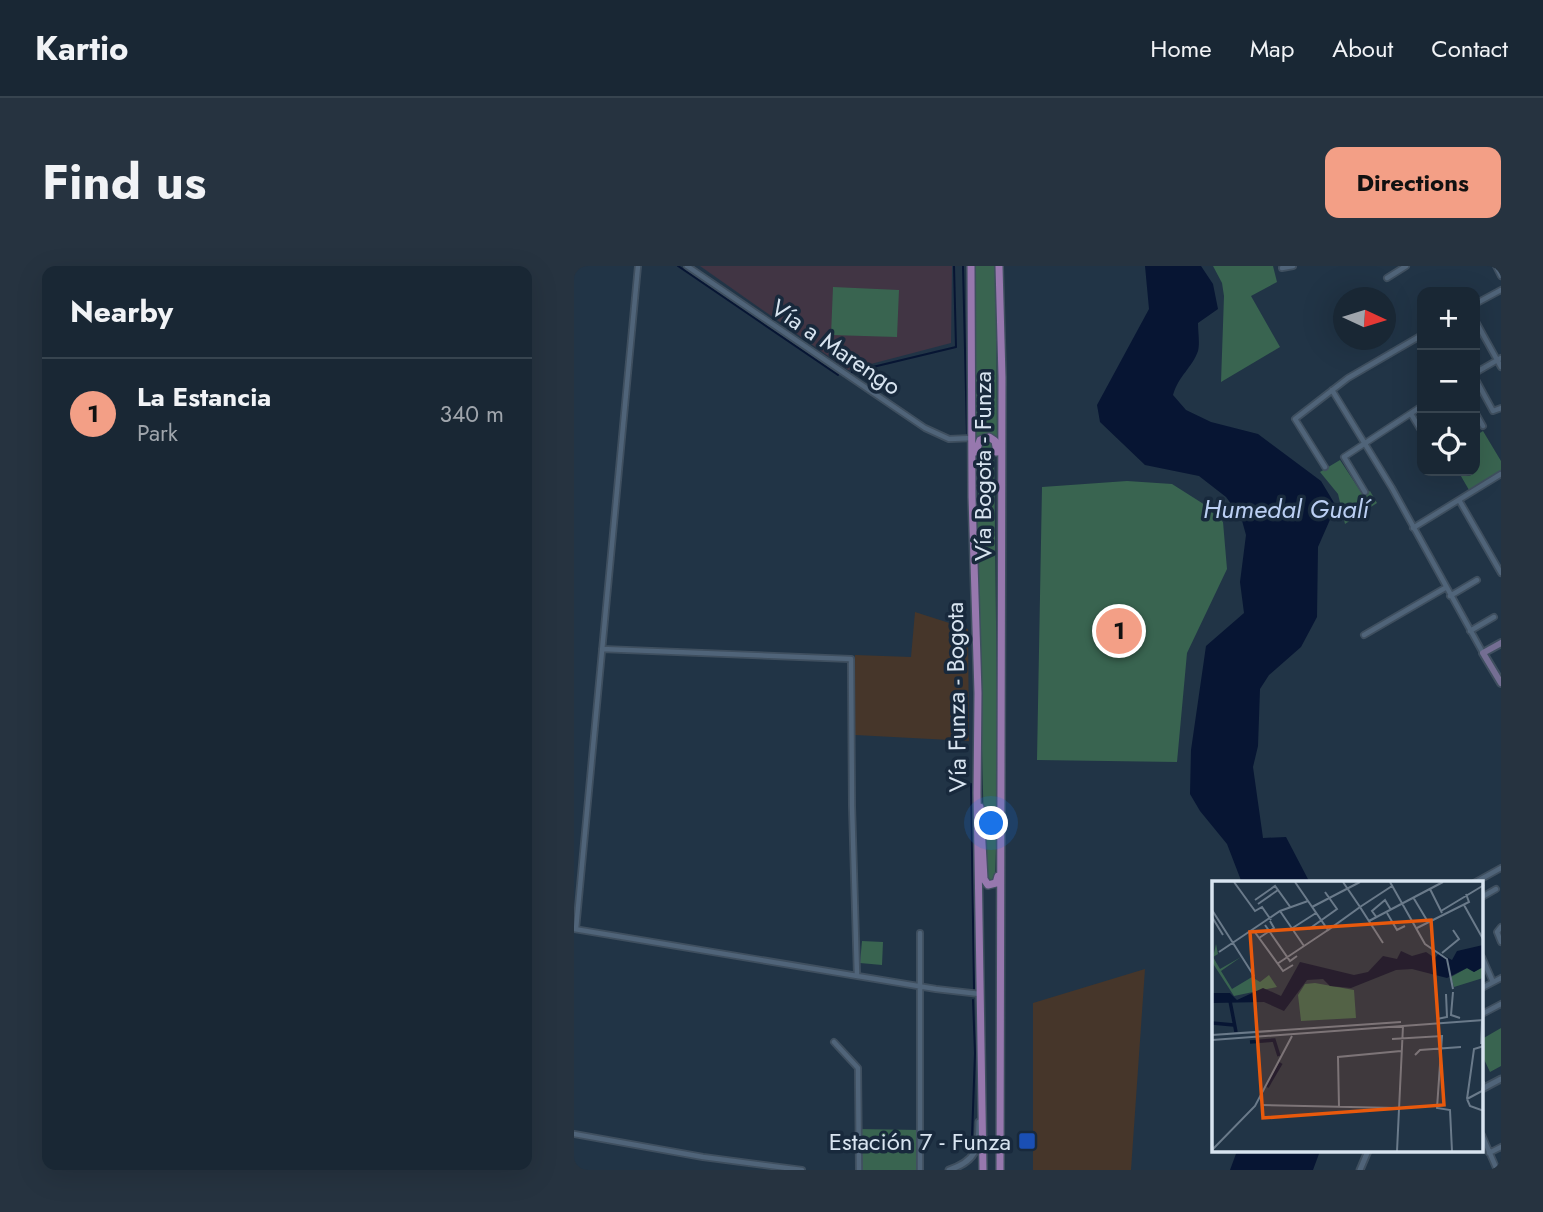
<!DOCTYPE html>
<html lang="en">
<head>
<meta charset="utf-8">
<style>
	:root { --surface:#192734; --page:#263340; --text:#f1f3f6; --muted:#9fa5ac; --line:#37444f; --accent:#f39f86 }
	body { margin:0; font-family:Jost,sans-serif; background:var(--page); color:var(--text) }
	.controls { position:absolute; right:21px; top:21px; display:grid; overflow:hidden; border-radius:14px; box-shadow:0 7px 28px #0002 }
	.controls button { width:63px; height:63px; display:grid; place-items:center; padding:0; border:0; border-bottom:2px solid var(--line); background:var(--surface); color:var(--text); font:35px sans-serif }
	.compass { position:absolute; left:759px; top:21px; width:63px; height:63px; border-radius:50%; background:var(--surface); box-shadow:0 7px 28px #0002; rotate:94deg }
	.you { position:absolute; left:418px; top:558px; width:24px; height:24px; margin:-18px; border:5px solid #fff; border-radius:50%; background:#1a73e8; box-shadow:0 0 0 10px #1a73e833 }
	.badge { display:grid; place-items:center; width:46px; height:46px; border-radius:50%; background:var(--accent); color:#111; font-size:23px; font-weight:700 }
	.pin { position:absolute; translate:-50% -50%; border:4px solid #fff; box-shadow:0 2px 7px #0006 }
	.list { margin:0; padding:0; list-style:none }
	h2 { display:flex; justify-content:space-between; align-items:center; height:91px; margin:0; padding:0 28px; font-size:30px }
	h2 small { font-size:23px; font-weight:400; color:var(--muted) }
	.list li { display:grid; grid-template-columns:46px 1fr auto; gap:21px; align-items:center; box-sizing:border-box; height:112px; padding:0 28px; border-top:2px solid var(--line) }
	.list b { display:block; font-size:26px; white-space:nowrap }
	.list p { margin:0; font-size:23px; white-space:nowrap; color:var(--muted) }
	.list em { font-size:23px; font-style:normal; color:var(--muted) }
	.icon { flex:none; width:38px; height:38px; fill:none; stroke:currentColor; stroke-width:2; stroke-linecap:round; stroke-linejoin:round }
	.map { position:relative; flex:none; width:927px; height:904px; overflow:hidden; border-radius:14px }
	header { display:flex; align-items:center; gap:42px; box-sizing:border-box; height:98px; padding:0 35px; background:var(--surface); border-bottom:2px solid var(--line) }
	header strong { font-size:33px }
	nav { display:flex; gap:38px; margin-inline-start:auto; font-size:24px }
	.intro { display:flex; align-items:center; justify-content:space-between; box-sizing:border-box; height:168px; padding:0 42px }
	h1 { margin:0; font-size:49px }
	.button { padding:18px 32px; border-radius:14px; background:var(--accent); color:#111; font-size:24px; font-weight:700 }
	main { display:flex; gap:42px; padding:0 42px }
	aside { flex:1; background:var(--surface); border-radius:14px; box-shadow:0 7px 28px #0002 }
	.map>svg:first-child { display:block }
	.industrial { fill:#46362a }
	.education { fill:#413544 }
	.green { fill:#396450 }
	.water { fill:#071533 }
	.lines { fill:none; stroke-linecap:round; stroke-linejoin:round }
	.stream { stroke:#071533; stroke-width:2 }
	.minor-casing { stroke:#3f4f5f; stroke-width:8 }
	.tertiary-casing { stroke:#3f4f5f; stroke-width:9 }
	.secondary-casing { stroke:#3f4f5f; stroke-width:10 }
	.primary-casing { stroke:#3f4f5f; stroke-width:10 }
	.minor { stroke:#506479; stroke-width:4.5 }
	.tertiary { stroke:#506479; stroke-width:5 }
	.secondary { stroke:#746e93; stroke-width:6 }
	.primary { stroke:#9778ae; stroke-width:7 }
	.transit-dot { fill:#1a4fb4; stroke:#18293c; stroke-width:2.5 }
	.labels { text-anchor:middle; dominant-baseline:central; stroke-width:7; stroke-linejoin:round; paint-order:stroke }
	.street-label { font-size:24px; fill:#d8e4f0; stroke:#18293c }
	.poi-label { font-size:24px; fill:#d8e4f0; stroke:#18293c; text-anchor:end }
	.water-label { font-size:26px; font-style:italic; fill:#bbcff3; stroke:#18293c }
	.inset-river { fill:none; stroke:#071533; stroke-width:3.5 }
	.inset-road { fill:none; stroke:#6a7a8a; stroke-width:2 }
	.view { fill:#e8590c; fill-opacity:0.15; stroke:#e8590c; stroke-width:3.5 }
	.inset-edge { fill:none; stroke:#d8e4f0; stroke-width:3.5 }
</style>
</head>
<body>
<header>
<strong>Kartio</strong>
<nav><a>Home</a><a>Map</a><a>About</a><a>Contact</a></nav>
</header>
<div class="intro"><h1>Find us</h1><a class="button">Directions</a></div>
<main>
<aside>
<h2>Nearby<small></small></h2>
<ul class="list">
<li><span class="badge">1</span><div><b>La Estancia</b><p>Park</p></div><em>340 m</em></li>
</ul>
</aside>
<div class="map">
<svg width="927" height="904" viewBox="0 0 927 904">
	<rect width="100%" height="100%" fill="#213446"/>
	<path class="industrial" d="M341 346 394 363 395 475 281 469V389L337 391Z
		M571 703 557 904H459V737Z"/>
	<path class="education" d="M126 0H378L377 77 274 104Z"/>
	<path class="green" d="M401 0H422L423 171 412 167 407 170 402 176Z
		M639 0H699L703 16 677 30 706 81 647 116 650 30 648 17Z
		M259 21 325 24 323 71 257 69Z
		M909 165 927 195V205L895 224 884 205H901V170Z
		M412 174 417 176 420 180 424 530 421 610V613L416 616 411 610 403 269 406 180Z
		M766 194 789 229 796 225 803 237 771 258 764 228 746 206Z
		M553 215 598 218 628 237 649 256 653 303 613 387 603 496 463 494 468 221Z
		M288 675 309 676 308 699 286 697Z
		M927 762V800L916 806 908 789V773Z
		M284 863 346 864V904H285Z"/>
	<path class="water" d="M571 0H627L639 18 644 43 624 57C624 66 626 77 624 85 618 102 605 109 599 129L612 144 637 156 684 168 747 215 762 240 744 281 743 351 727 381 695 409 686 423 684 480 679 501 689 572 712 571 736 617H668L653 578 626 545 616 528 617 484 632 380 670 347 666 316 672 269 667 251 652 231 625 210 571 199 526 156 523 139 575 43Z
		M663 885H746L739 904H656Z"/>
	<g class="lines">
		<path class="stream" d="M104 0 264 109
			M389 0 393 168
			M278 106 382 81 380 0
			M397 518 400 723
			M398 871 401 787 399 734"/>
		<defs>
			<path id="minor" d="M113 0 351 162 375 173 399 172
				M922 0 927 10
				M708 2 719 0
				M813 12 832 0
				M901 38 927 24
				M901 54 927 101
				M901 107 927 92
				M901 112 919 145 927 142
				M758 124 818 222 909 387
				M901 146 909 160
				M837 148 848 166
				M751 201 721 153 774 112 848 69
				M791 226 770 191 848 140
				M885 234 927 307
				M839 262 927 208
				M876 330 903 314
				M896 365 920 351
				M790 369 871 322
				M28 383 277 393 278 540 283 709
				M900 617 927 602
				M908 631 922 623
				M927 661 923 666 927 676
				M0 663 362 723 406 728
				M2 663 64 0
				M346 667V904
				M908 691 919 716
				M908 722 927 712
				M908 748 927 738
				M260 776 284 802 285 904
				M0 868 129 891 228 904
				M908 869 923 904
				M915 887 927 881"/>
			<path id="tertiary" d="M908 823 927 813
				M375 904C402 895 405 883 405 856
				M786 904 794 885"/>
			<path id="secondary" d="M927 377 909 387 927 417"/>
			<path id="primary" d="M397 0 398 231 404 427 403 527 409 904
				M425 0 428 111 426 904
				M402 186 406 174 415 171 421 175 423 186
				M406 541 410 613 414 619 422 617 424 610"/>
		</defs>
		<use href="#minor" class="minor-casing"/>
		<use href="#tertiary" class="tertiary-casing"/>
		<use href="#secondary" class="secondary-casing"/>
		<use href="#primary" class="primary-casing"/>
		<use href="#minor" class="minor"/>
		<use href="#tertiary" class="tertiary"/>
		<use href="#secondary" class="secondary"/>
		<use href="#primary" class="primary"/>
	</g>
	<rect class="transit-dot" x="444" y="866" width="18" height="18" rx="3.5"/>
	<g class="labels">
		<g class="street-label">
			<text transform="translate(262 81) rotate(34)">Vía a Marengo</text>
			<text transform="translate(408 200) rotate(-90)">Vía Bogota - Funza</text>
			<text transform="translate(382 431) rotate(-91)">Vía Funza - Bogota</text>
		</g>
		<g class="poi-label">
			<text x="437" y="875">Estación 7 - Funza</text>
		</g>
		<g class="water-label">
			<text x="712" y="243">Humedal Gualí</text>
		</g>
	</g>
	<g transform="translate(638 615)">
		<rect width="271" height="271" fill="#213446"/>
		<path d="M4 63 6 73 1 76 8 88 29 76 9 90 20 108 40 96 48 101 57 94 65 106 22 115 0 81ZM271 86V97L242 106 239 96 255 87 262 91ZM103 102 142 109 144 137 89 140 86 114 93 103Z" fill="#396450"/>
		<path d="M271 64V86L262 91 255 87 235 97 200 88 184 89 139 107 118 105 111 98 95 99 72 130 52 121 0 122V112H18L25 119 51 107 69 115 88 81 142 94 156 91 171 75 185 78 189 70 200 75 214 71 223 77 227 72 240 79 245 70Z" fill="#071533"/>
		<path class="inset-river" d="M18 120 24 151M0 142 22 144M38 161 62 159 67 175M55 206 69 182"/>
		<path class="inset-road" d="M22 1 43 30 50 26 59 39M83 1 116 49 148 26 131 1M178 1 213 63 235 78 241 108M218 8 230 32M201 16 216 41M43 19 63 5 79 27M46 23 66 9M252 24 271 58M100 26 148 1M0 29 42 95M68 30 92 65M229 30 272 4M175 32 185 49 193 45M0 36 11 54M165 37 160 30 173 19 179 29M157 40 231 1M53 44 78 80 85 75M205 47 257 21 254 13M79 48 104 32M97 48 125 28 113 11M42 50 71 90 81 84M47 57 62 47 58 40M171 62 148 26 180 5M7 71 68 30 96 20M230 72 247 58 241 49M65 83 116 49M241 111 239 134 248 137M225 138 235 136 234 113M0 154 189 141M180 158 230 155 225 227 238 229 240 270M0 159 272 139M269 163 270 139M203 174 208 169 249 166M255 218 262 168 272 165M255 218 270 210 272 200M255 218 258 225 272 230M49 224 184 227M127 226 126 176 189 170M0 269 43 225 80 155M185 270 191 145"/>
		<path class="view" d="M219 39 232 224 51 237 38 51Z"/>
		<rect width="271" height="271" class="inset-edge"/>
	</g>
</svg>
<div class="controls">
<button>+</button>
<button>−</button>
<button><svg class="icon" aria-label="locate" viewBox="0 0 24 24"><circle cx="12" cy="12" r="6"/><path d="M12 2v4M12 18v4M2 12h4M18 12h4"/></svg></button>
</div>
<svg class="compass" viewBox="-18 -18 36 36"><path d="M0-13l5 13h-10z" fill="#e53935"/><path d="M0 13l5-13h-10z" fill="#9fa5ac"/></svg>
<div class="you"></div>
<div class="pin badge" style="left:545px;top:365px">1</div>
</div>
</main>
</body>
</html>
